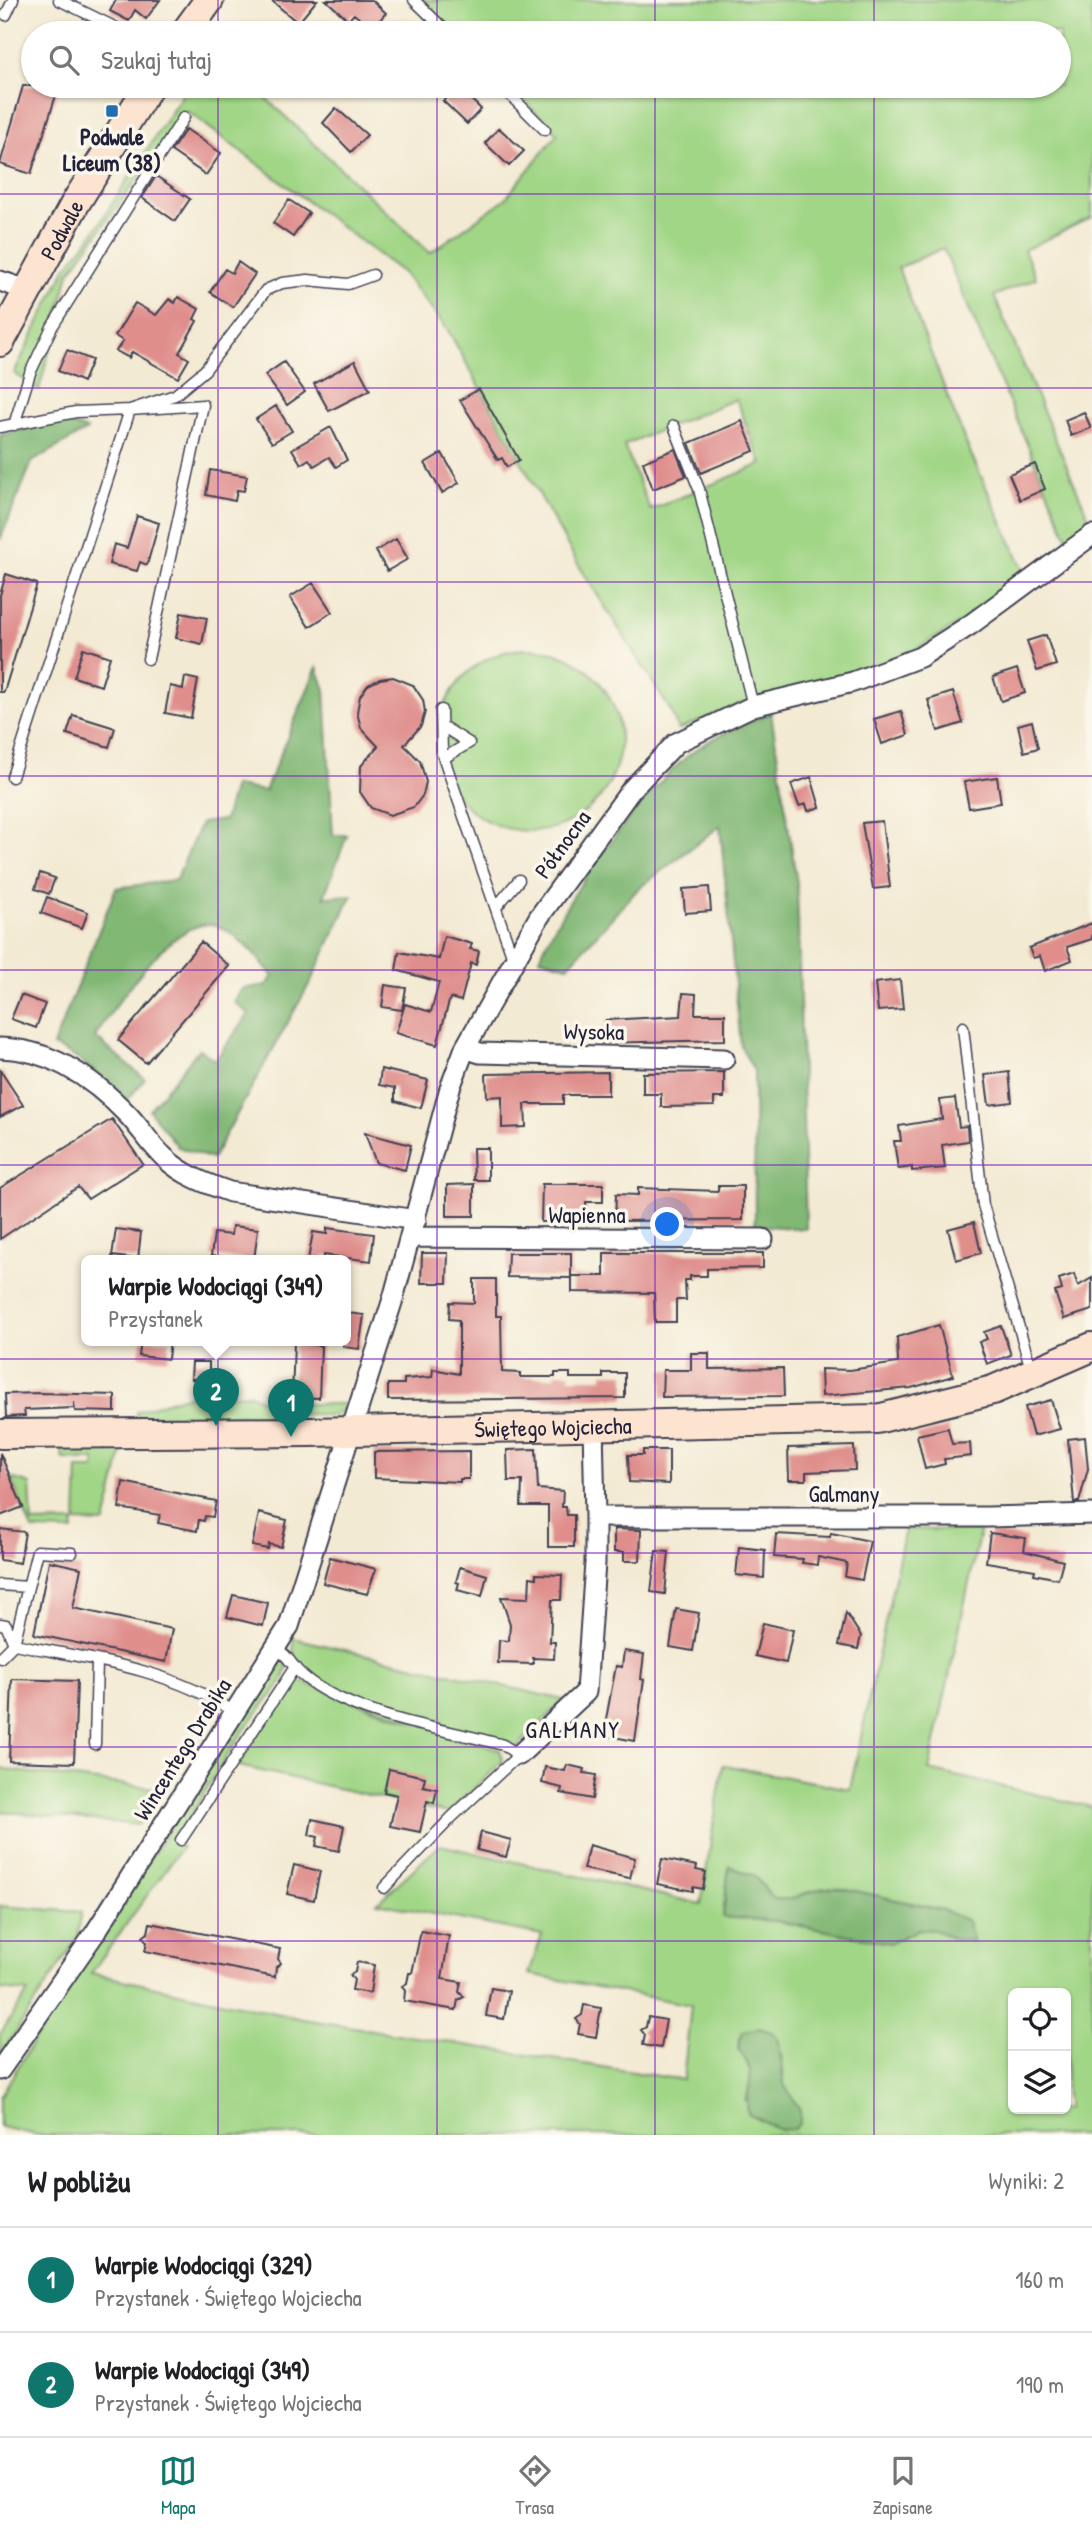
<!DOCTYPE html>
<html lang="pl">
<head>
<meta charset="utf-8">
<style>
	:root { --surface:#fff; --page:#f2f2f2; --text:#202124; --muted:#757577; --line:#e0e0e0; --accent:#0f766e }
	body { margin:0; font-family:"Patrick Hand",sans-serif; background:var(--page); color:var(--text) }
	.controls { position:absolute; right:21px; bottom:21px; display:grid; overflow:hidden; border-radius:10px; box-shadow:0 2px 5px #0004 }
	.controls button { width:63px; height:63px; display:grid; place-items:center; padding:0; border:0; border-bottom:2px solid var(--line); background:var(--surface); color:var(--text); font:35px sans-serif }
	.you { position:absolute; left:668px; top:1225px; width:24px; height:24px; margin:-18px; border:5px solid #fff; border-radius:50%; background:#1a73e8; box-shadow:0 0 0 10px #1a73e833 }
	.badge { display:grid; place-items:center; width:46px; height:46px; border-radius:50%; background:var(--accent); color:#fff; font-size:23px; font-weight:700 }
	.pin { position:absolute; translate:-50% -58px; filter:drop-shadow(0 2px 4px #0008) }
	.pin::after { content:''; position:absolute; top:37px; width:24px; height:21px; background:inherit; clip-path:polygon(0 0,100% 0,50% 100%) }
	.popup { position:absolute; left:81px; top:1255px; width:270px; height:91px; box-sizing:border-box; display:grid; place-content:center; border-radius:10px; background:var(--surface); filter:drop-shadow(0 2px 5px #0005); font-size:23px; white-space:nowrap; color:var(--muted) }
	.popup b { font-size:26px; color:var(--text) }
	.popup::after { content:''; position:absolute; left:50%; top:100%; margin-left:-14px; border:14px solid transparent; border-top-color:var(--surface) }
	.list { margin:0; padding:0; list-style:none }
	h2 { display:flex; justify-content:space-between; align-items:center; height:91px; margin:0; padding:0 28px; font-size:30px }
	h2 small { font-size:23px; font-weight:400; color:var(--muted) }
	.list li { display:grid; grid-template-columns:46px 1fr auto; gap:21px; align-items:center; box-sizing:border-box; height:105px; padding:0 28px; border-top:2px solid var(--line) }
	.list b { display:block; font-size:26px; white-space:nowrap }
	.list p { margin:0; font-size:23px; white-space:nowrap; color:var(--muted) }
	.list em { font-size:23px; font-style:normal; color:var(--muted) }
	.icon { flex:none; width:38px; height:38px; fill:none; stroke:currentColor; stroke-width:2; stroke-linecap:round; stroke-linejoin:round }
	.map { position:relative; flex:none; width:1092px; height:2135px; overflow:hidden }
	.search { position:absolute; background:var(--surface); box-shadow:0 2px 5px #0004; left:21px; right:21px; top:21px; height:77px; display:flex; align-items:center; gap:18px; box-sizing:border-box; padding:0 24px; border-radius:38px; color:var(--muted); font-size:26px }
	.sheet { height:301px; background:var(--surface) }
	nav { display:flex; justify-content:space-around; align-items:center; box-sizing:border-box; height:98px; border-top:2px solid var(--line); background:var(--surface); font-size:19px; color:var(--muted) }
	nav a { display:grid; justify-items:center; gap:4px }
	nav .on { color:var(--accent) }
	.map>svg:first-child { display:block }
	.green { fill:#a1d686; stroke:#627c60; stroke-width:2; fill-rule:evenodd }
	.forest { fill:#80b773; stroke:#516c57; stroke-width:2 }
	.building { fill:#df8e8c }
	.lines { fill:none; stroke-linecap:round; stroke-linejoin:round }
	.lane-casing { stroke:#414052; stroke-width:13 }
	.street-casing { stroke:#414052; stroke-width:23 }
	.secondary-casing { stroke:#414052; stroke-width:32 }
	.lane { stroke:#fff; stroke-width:10 }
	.street { stroke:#fff; stroke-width:19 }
	.secondary { stroke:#fde4d0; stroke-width:28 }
	.grid { fill:none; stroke:#7b2cbf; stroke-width:2; stroke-opacity:0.55 }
	.poi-dot { fill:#1f6fb2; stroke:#fbf7ec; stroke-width:2.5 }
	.labels { text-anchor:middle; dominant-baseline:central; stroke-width:7; stroke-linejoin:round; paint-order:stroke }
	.poi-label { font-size:23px; font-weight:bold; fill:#22223b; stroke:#fbf7ec }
	.street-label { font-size:23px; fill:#22223b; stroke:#fbf7ec }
	.neighbourhood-label { font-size:24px; letter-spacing:2px; fill:#22223b; stroke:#fbf7ec }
</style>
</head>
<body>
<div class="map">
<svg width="1092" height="2135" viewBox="0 0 1092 2135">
	<rect width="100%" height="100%" fill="#fbf7ec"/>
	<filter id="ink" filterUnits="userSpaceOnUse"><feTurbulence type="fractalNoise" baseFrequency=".0143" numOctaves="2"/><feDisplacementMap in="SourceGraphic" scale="14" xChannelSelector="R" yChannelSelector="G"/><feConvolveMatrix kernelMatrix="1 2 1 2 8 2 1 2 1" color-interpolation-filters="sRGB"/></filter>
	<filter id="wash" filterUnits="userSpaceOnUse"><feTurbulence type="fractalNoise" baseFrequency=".00686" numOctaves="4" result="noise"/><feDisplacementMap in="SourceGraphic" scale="28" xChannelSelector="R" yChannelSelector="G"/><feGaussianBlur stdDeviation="1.57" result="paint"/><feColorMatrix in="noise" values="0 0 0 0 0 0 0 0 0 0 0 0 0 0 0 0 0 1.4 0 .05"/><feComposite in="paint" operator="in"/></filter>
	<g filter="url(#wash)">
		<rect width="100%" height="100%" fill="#f3ead3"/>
		<path class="green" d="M419 0H1092V217L1024 250 1036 278 994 296 1092 525 1068 539 943 248 898 268 965 441 1026 575 992 604 884 668 740 704 678 730 671 711 578 564 448 330 403 273 187 111 69 273 39 390 14 373 66 268 92 235 188 86H253L430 253 505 199 557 134 510 86H1059V33H458ZM736 399 762 464 650 510 624 445Z
			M438 740a91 91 0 1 1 182 0a91 91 0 1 1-182 0Z
			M251 1394 267 1404H346C338 1417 331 1417 319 1414L137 1417 136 1412 185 1396Z
			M61 1448H123L105 1523 76 1522 78 1469H94L95 1460 63 1459Z
			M11 1478 30 1484 32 1523 74 1522 73 1531 32 1530Z
			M905 1529 980 1531 929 1770 1092 1807V2135H37L0 2127V2097L52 2010 277 1662 283 1660 287 1663C288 1681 270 1696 260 1709 228 1750 202 1798 174 1842L182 1847 91 1973 303 2019 683 2080 691 2005 529 1974 542 1935 377 1903 440 1845 701 1904 723 1765 850 1789ZM729 1866 754 1876 774 1899H790L808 1892 846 1889 943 1910 973 1940 953 1939 935 1930 919 1929 890 1943 776 1921 723 1917ZM1013 1993H1066V2109H1013ZM739 2038 782 2054 784 2085 800 2110 745 2100C755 2079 752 2066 738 2049Z
			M293 1638 564 1700 516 1748C461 1733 338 1710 301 1668 294 1660 292 1649 293 1638Z
			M294 1679 500 1750 503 1761 448 1813 239 1766 263 1718Z
			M0 1769 161 1789 138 1825 0 1811Z
			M0 1906 81 1912 78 1937 0 2056V2034L28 1992 0 1989Z"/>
		<path class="forest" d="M62 421 87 430 32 462 0 540V435Z
			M317 667 325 690 333 835H347L324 897 352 895 312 979 212 1159 178 1147 149 1110 199 1049 215 1060 249 1014 234 1002 242 989 267 985 273 976C257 958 240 934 217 926 175 912 115 1006 95 1037L145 1079 125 1103C105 1078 82 1058 53 1046L116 888 176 880 201 823 224 820 234 786 265 791Z
			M771 713 797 883 806 1229 755 1225 754 1071 741 1047 720 826 638 889 568 966 540 958C560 904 653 775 703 745 724 732 748 722 771 713Z
			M729 1866 754 1876 774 1899H790L823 1888 846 1889 943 1910 968 1921 973 1941 953 1939 935 1930 919 1929 890 1943 776 1921 723 1917Z
			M759 2028 772 2032 779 2041 784 2085 800 2110V2123L794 2129 780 2130 748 2114C743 2085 762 2078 738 2049L743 2031Z"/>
		<g id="blocks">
			<path class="building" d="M116 0H160L146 19 135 10 129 21 110 11Z
				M271 0H317L298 23Z
				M326 0H372L386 13 372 29 354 14 348 20Z
				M23 86H59L31 174 0 164Z
				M457 86 481 109 467 124 443 101Z
				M336 108 367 135 351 152 323 123Z
				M499 128 524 151 509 166 485 143Z
				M186 129 221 153 206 175 171 151Z
				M156 176 190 199 175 221 142 198Z
				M289 200 309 213 293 237 273 223Z
				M238 262 255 274 233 307 210 292 225 269 232 273Z
				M178 297 199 309 194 319 197 321 179 353 189 359 178 378 132 352 129 358 116 351 123 341 115 336 135 303 156 315 169 299 175 303Z
				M67 350 92 360 83 382 58 371Z
				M355 361 370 390 329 411 314 384Z
				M284 362 305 392 287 405 265 375Z
				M479 389 519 460 507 467 502 458 498 460 460 400Z
				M276 406 292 431 272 443 256 419Z
				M1084 412 1091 428 1071 436 1065 420Z
				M742 421 754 451 701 473 689 443Z
				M331 427 347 460 336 467 329 457 314 466 309 459 301 464 292 449Z
				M675 449 686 476 653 489 643 462Z
				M442 453 459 483 442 493 425 463Z
				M1035 464 1045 489 1020 500 1009 474Z
				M210 470 247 476 244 491 237 490 235 501 206 495Z
				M137 516 159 523 147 565 140 562 137 571 109 564 114 544 127 548Z
				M396 539 408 559 387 571 376 551Z
				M6 574 37 584 4 692H0V595Z
				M313 583 332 612 309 627 290 597Z
				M181 613 207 618 202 644 176 638Z
				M1046 635 1056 665 1037 671 1027 641Z
				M83 648 110 657 101 686 74 677Z
				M1017 669 1025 693 1001 701 993 677Z
				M185 677 198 680 191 718 165 713 170 686 183 689Z
				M393 677 413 685 423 700 425 712 421 726 404 745 420 761 426 782 423 795 414 807 390 815 371 808 360 792 361 766 378 746 361 728 357 712 360 696 368 685 380 679Z
				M953 692 963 723 938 731 928 700Z
				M901 711 908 735 882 744 874 719Z
				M73 715 115 728 109 747 67 734Z
				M1032 721 1038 748 1024 752 1018 725Z
				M811 777 820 807 808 811 806 804 799 806 791 784Z
				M997 777 1001 803 969 808 964 782Z
				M882 821 890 887 873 889 862 823Z
				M40 873 55 878 49 894 35 889Z
				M709 887 711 911 685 913 683 889Z
				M47 897 88 912 82 928 41 913Z
				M1092 923V939L1067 947 1072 960 1045 971 1040 956 1033 958 1029 948Z
				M444 936 472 944 470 949 479 951 476 965 471 963 461 1001 450 998 437 1045 396 1033 405 1004 431 1012 439 982 396 970 399 952 439 959Z
				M201 942 229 966 146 1063 118 1040Z
				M900 980 903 1009 878 1011 875 983Z
				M385 985 406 988 402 1010 382 1007Z
				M683 993 696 994 695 1014H725V1040L601 1043V1027H605L606 1020 681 1016Z
				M21 995 45 1004 36 1028 11 1019Z
				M381 1069 428 1080 421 1108 395 1101V1088L379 1085Z
				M0 1070 23 1105 0 1117Z
				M608 1072V1095H563V1104H525L526 1127 502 1128V1096L487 1097 486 1074Z
				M724 1072V1098H714V1106L661 1107V1094H643V1073Z
				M1009 1072 1012 1102 989 1105 985 1075Z
				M955 1098 959 1127 967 1126 968 1141 942 1145 945 1168 912 1171V1167L898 1169 894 1141H901L899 1126 942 1119 940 1100Z
				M112 1119 143 1164 88 1199 78 1187 0 1239V1188Z
				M365 1133 411 1145 405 1170 376 1163Z
				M473 1148H488V1180H474Z
				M474 1184V1216H447V1185Z
				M542 1184H603V1202H586V1221L541 1222Z
				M718 1186H743V1220L615 1221 616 1194 638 1195V1188L718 1191Z
				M974 1222 981 1253 956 1260 948 1229Z
				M232 1226 258 1229 254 1260 211 1256 214 1233 231 1235Z
				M327 1228 374 1234 371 1261 324 1255 323 1260H308L313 1232 327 1234Z
				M116 1229 141 1232 138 1259 112 1256Z
				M422 1253H448L447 1283H421Z
				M508 1253H571V1278L507 1277Z
				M604 1253H763V1268L707 1269V1276H690V1280H685L686 1300H676V1322H655L654 1293 572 1292V1276H604Z
				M1074 1274 1078 1286 1092 1278V1310L1064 1319 1055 1292 1062 1290 1059 1279Z
				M474 1279H496V1316H501L502 1372 520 1373V1377H555V1373H570V1378H603V1373H625V1398L388 1400V1384H404V1379L432 1377 433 1369 459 1374V1320L449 1319 450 1302 474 1303Z
				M348 1313 364 1315 359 1349 343 1347Z
				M939 1325 953 1376 911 1388 822 1396 821 1369 850 1370 898 1363 897 1337Z
				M1001 1326 1011 1355 987 1364 979 1342 987 1339 984 1332Z
				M141 1340H170L168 1359 139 1356Z
				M294 1342 321 1346 319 1398 292 1397Z
				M691 1353H709V1369L783 1368 784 1396 662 1397 663 1370H691Z
				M192 1362H209V1379H191Z
				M41 1393 115 1395V1412L75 1411 74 1402V1408L24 1410 25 1416 6 1417 5 1394Z
				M1051 1400 1060 1429 1033 1436 1025 1407Z
				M948 1428 952 1444 970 1443 971 1456 944 1459 945 1464 925 1469 917 1435Z
				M1085 1437 1088 1469 1079 1502H1074L1068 1439Z
				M854 1446 855 1470 806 1472V1480H789L788 1448Z
				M536 1449 538 1489 563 1491 562 1507H566L567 1515H574V1547H548V1506H521L522 1481H508L507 1450Z
				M643 1450H669V1484L629 1482 628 1455H643Z
				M469 1451V1479H460V1482L374 1478V1452Z
				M0 1453 23 1507 0 1516Z
				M123 1482 216 1501 213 1517 205 1516 204 1521 199 1520 197 1531 158 1523 160 1515 119 1508Z
				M259 1513 287 1520 281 1547 269 1544 268 1549 252 1546Z
				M0 1529 25 1532 20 1563 0 1560Z
				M614 1529 641 1530 640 1561H624V1552H614Z
				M831 1533 870 1541 862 1580 845 1577 847 1563 818 1557 817 1565 802 1563 803 1559 774 1557 776 1534 830 1537Z
				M990 1533 1026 1538 1024 1551 1063 1561 1058 1579 1034 1574 1035 1570 986 1562Z
				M739 1547 765 1550 764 1578 736 1575Z
				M656 1551 669 1552 665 1594 651 1592Z
				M330 1557 376 1569 367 1594 323 1583Z
				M49 1561 81 1568 73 1608 172 1629 166 1662 34 1634Z
				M460 1567 487 1575 482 1596 457 1590 459 1583 456 1582Z
				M536 1574 562 1575 561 1600H552L550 1642H555L554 1659 533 1658V1664L498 1663 499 1640 509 1641 510 1624 501 1597 529 1598 530 1577 536 1578Z
				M233 1595 268 1603 263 1626 227 1617Z
				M676 1609 699 1613 693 1651 670 1647Z
				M846 1613 861 1636 858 1649 839 1645Z
				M763 1623 793 1630 786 1663 755 1656Z
				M624 1651 644 1654 641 1679 644 1680 635 1741 603 1735 616 1666 622 1667Z
				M12 1679 77 1681 74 1763 9 1761Z
				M567 1765 585 1769 584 1773 596 1775 592 1799 561 1793 562 1788 542 1783 545 1767 565 1771Z
				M389 1769 425 1777 423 1786 437 1789 434 1803 427 1801 420 1832 390 1826 397 1795 384 1792Z
				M312 1819 344 1826 339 1851 316 1846 318 1837 309 1835Z
				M481 1832 511 1840 506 1857 477 1850Z
				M589 1845 635 1858 630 1878 583 1869Z
				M662 1859 697 1866 696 1870 706 1872 703 1889 693 1887V1891L657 1884Z
				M294 1865 320 1871 314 1900 287 1894Z
				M150 1923 280 1949 278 1959 281 1963 276 1967 275 1977 145 1951 147 1942 143 1937 148 1933Z
				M421 1931 449 1936 442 1979 461 1982 459 1992 464 1997 458 2000 456 2010 404 2001 405 1991 402 1986 407 1983 409 1973H412Z
				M357 1962 374 1965 370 1993 352 1990 354 1980 350 1975 355 1972Z
				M491 1988 509 1991 504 2019 486 2016Z
				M584 2005 601 2008 596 2037 578 2034 580 2024 576 2019 582 2015Z
				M648 2017 666 2020 661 2048 643 2045 645 2035 641 2030 646 2027Z"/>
		</g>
	</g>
	<g filter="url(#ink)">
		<use href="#blocks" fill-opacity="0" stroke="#414052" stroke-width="2"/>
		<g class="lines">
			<defs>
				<path id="lane" d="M59 0 127 33
					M414 0 448 33
					M6 15 13 0
					M501 86 545 130
					M14 425 30 373 52 327 184 117
					M674 426 699 489 753 706
					M0 427 76 412 130 410 175 395 205 370 266 290 282 283 308 280 348 284 373 275
					M441 710 442 753 513 958
					M442 726 469 743 444 758
					M12 777 130 410 203 405 148 659
					M497 906 519 880
					M963 1027 983 1205 1032 1372
					M0 1585 28 1587 14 1644
					M28 1587 37 1551 72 1553
					M0 1624 6 1625 14 1644
					M275 1649C287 1654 289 1661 297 1670 309 1683 327 1693 343 1700 393 1723 450 1730 503 1745L519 1755 452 1817 384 1888
					M0 1658 14 1644C89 1659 169 1668 234 1712
					M95 1744 97 1661
					M181 1840 295 1667"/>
				<path id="street" d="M0 281 27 290
					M0 1048C51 1049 95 1080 129 1116 141 1129 151 1145 164 1157 182 1175 207 1184 230 1192L416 1220
					M465 1048 480 1053 724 1059
					M411 1237 763 1239
					M593 1424 595 1517H988L1092 1514
					M519 1755 586 1692 595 1563V1517
					M0 2070 95 1933 289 1626 393 1299 450 1088 465 1048 539 917 631 790 676 743 753 706 853 682 920 657 970 625 1092 535"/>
				<g id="secondary">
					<path d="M185 33 209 0"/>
					<path id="s1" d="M0 342 76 202 149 86"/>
					<path id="s2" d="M0 1434 310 1432 877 1419 993 1390 1092 1347"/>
				</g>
			</defs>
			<use href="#lane" class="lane-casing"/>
			<use href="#street" class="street-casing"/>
			<use href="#secondary" class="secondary-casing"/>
			<use href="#lane" class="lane"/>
			<use href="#street" class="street"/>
			<use href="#secondary" class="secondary"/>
		</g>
	</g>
	<path class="grid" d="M218 0V33M437 0V33M655 0V33M874 0V33M218 86V2135M437 86V2135M655 86V2135M874 86V2135M0 194H1092M0 388H1092M0 582H1092M0 776H1092M0 970H1092M0 1165H1092M0 1359H1092M0 1553H1092M0 1747H1092M0 1941H1092"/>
	<rect class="poi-dot" x="105" y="104" width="14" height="14" rx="3.5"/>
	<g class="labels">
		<g class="poi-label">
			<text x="112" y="136">Podwale<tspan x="112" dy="26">Liceum (38)</tspan></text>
		</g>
		<g class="street-label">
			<text stroke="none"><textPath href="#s1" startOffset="128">Podwale</textPath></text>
			<text transform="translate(562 844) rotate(-54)">Północna</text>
			<text transform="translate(594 1031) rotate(1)">Wysoka</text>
			<text x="587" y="1214">Wapienna</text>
			<text stroke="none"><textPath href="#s2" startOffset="553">Świętego Wojciecha</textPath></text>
			<text x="844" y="1493">Galmany</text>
			<text transform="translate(182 1749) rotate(-58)">Wincentego Drabika</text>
		</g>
		<g class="neighbourhood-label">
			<text x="573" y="1729">GALMANY</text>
		</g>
	</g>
</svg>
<div class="controls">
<button><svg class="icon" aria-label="locate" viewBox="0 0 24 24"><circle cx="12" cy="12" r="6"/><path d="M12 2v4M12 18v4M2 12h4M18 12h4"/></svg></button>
<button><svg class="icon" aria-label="layers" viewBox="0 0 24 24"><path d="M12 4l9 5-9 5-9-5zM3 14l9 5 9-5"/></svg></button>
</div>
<div class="you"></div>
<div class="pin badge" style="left:291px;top:1437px">1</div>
<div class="pin badge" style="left:216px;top:1426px">2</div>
<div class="popup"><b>Warpie Wodociągi (349)</b>Przystanek</div>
<div class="search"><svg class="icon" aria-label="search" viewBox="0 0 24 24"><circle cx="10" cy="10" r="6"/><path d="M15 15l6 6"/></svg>Szukaj tutaj</div>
</div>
<section class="sheet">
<h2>W pobliżu<small>Wyniki: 2</small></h2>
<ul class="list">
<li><span class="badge">1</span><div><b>Warpie Wodociągi (329)</b><p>Przystanek · Świętego Wojciecha</p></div><em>160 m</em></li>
<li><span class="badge">2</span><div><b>Warpie Wodociągi (349)</b><p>Przystanek · Świętego Wojciecha</p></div><em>190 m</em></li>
</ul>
</section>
<nav>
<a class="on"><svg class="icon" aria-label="map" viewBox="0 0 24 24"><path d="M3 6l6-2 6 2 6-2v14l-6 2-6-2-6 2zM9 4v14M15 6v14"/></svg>Mapa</a>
<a><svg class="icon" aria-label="directions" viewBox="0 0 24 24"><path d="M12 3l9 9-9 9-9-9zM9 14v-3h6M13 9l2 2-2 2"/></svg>Trasa</a>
<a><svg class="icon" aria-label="saved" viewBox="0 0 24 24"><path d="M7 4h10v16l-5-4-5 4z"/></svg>Zapisane</a>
</nav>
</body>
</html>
